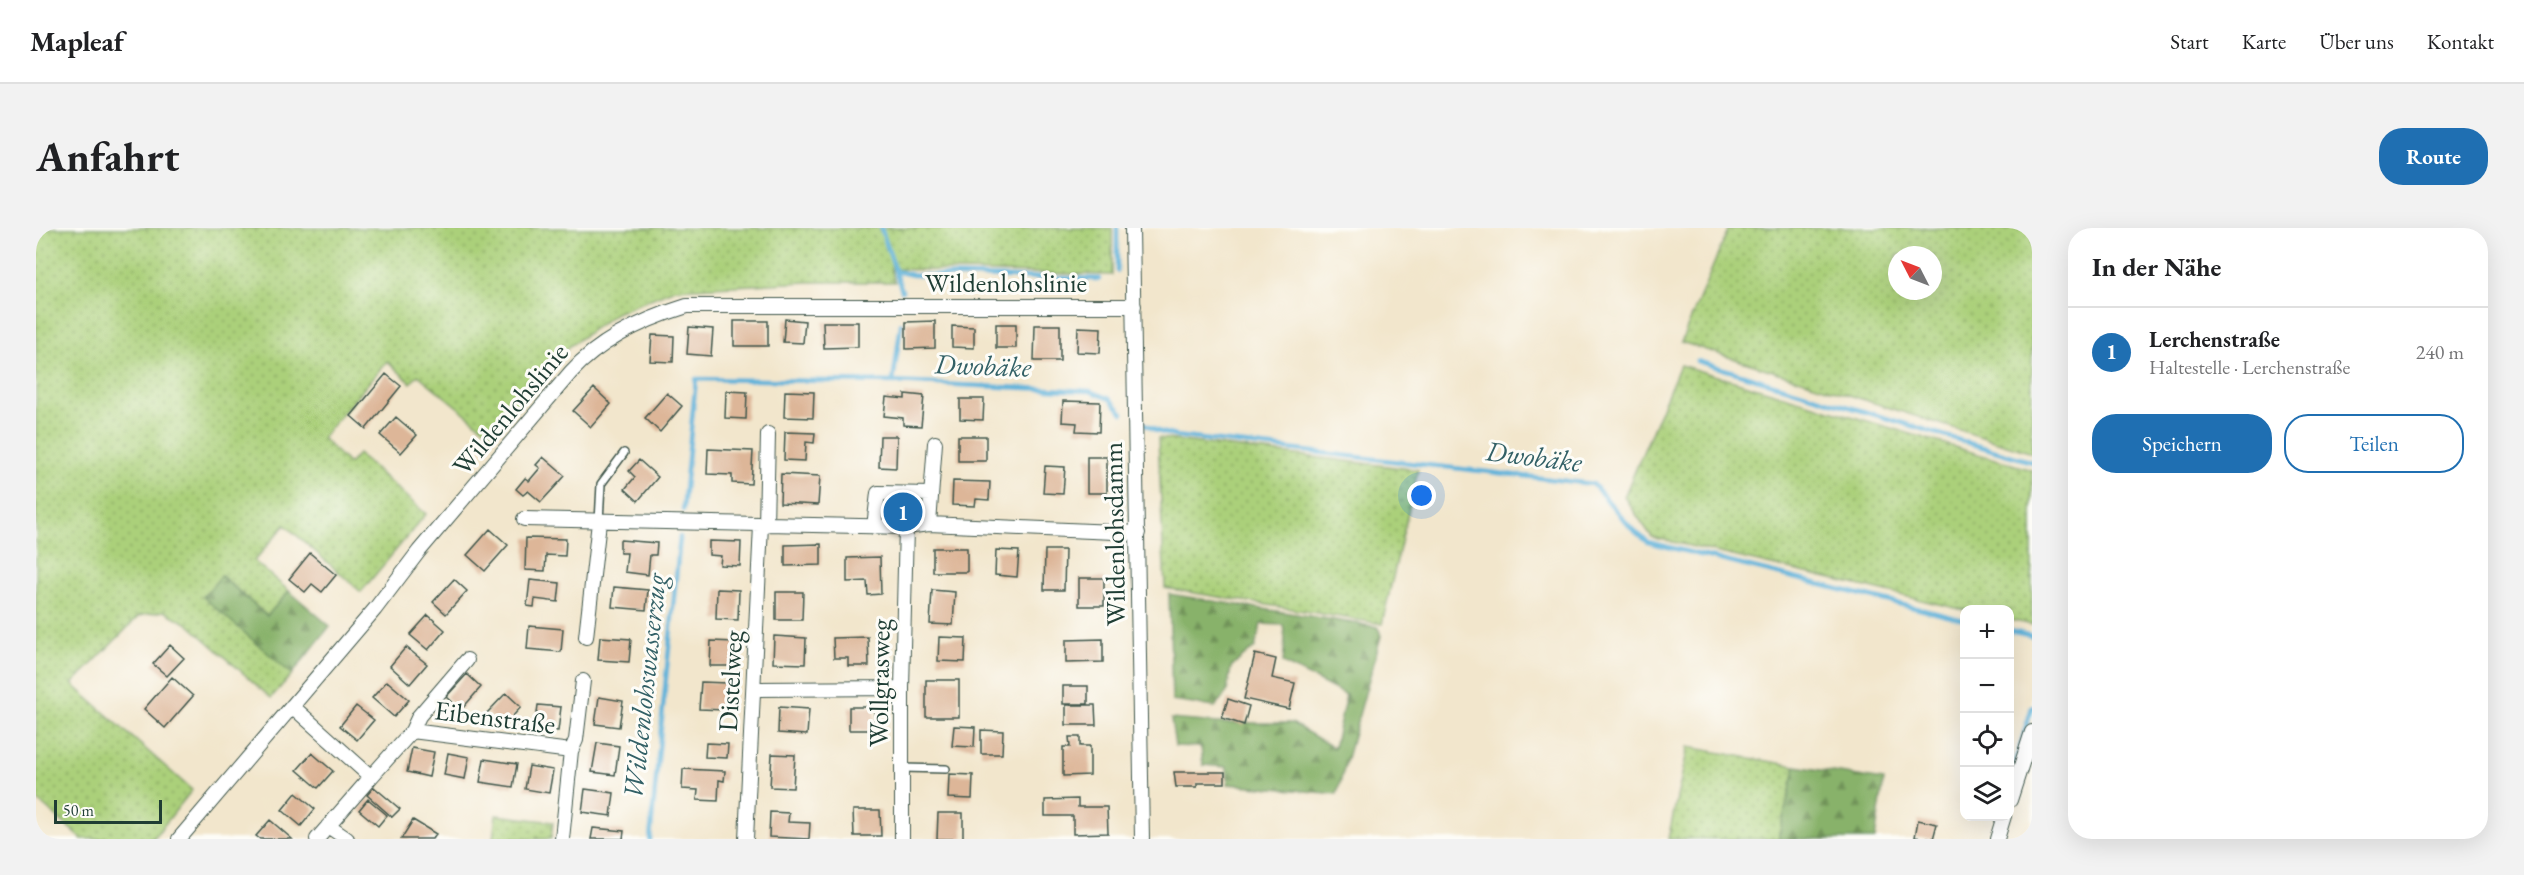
<!DOCTYPE html>
<html lang="de">
<head>
<meta charset="utf-8">
<style>
	:root { --surface:#fff; --page:#f2f2f2; --text:#202124; --muted:#757577; --line:#e0e0e0; --accent:#1f6fb2 }
	body { margin:0; font-family:"EB Garamond",serif; background:var(--page); color:var(--text) }
	.controls { position:absolute; right:18px; bottom:18px; display:grid; overflow:hidden; border-radius:12px; box-shadow:0 6px 24px #0002 }
	.controls button { width:54px; height:54px; display:grid; place-items:center; padding:0; border:0; border-bottom:2px solid var(--line); background:var(--surface); color:var(--text); font:30px sans-serif }
	.compass { position:absolute; left:1852px; top:18px; width:54px; height:54px; border-radius:50%; background:var(--surface); box-shadow:0 6px 24px #0002; rotate:312deg }
	.scale { position:absolute; left:18px; bottom:15px; width:108px; box-sizing:border-box; padding-left:6px; border:3px solid #1f3d34; border-top:0; font-size:16px; line-height:21px; white-space:nowrap; color:#1f3d34; -webkit-text-stroke:4px #fdfcf7; paint-order:stroke }
	.you { position:absolute; left:1386px; top:268px; width:21px; height:21px; margin:-15px; border:4px solid #fff; border-radius:50%; background:#1a73e8; box-shadow:0 0 0 9px #1a73e833 }
	.badge { display:grid; place-items:center; width:39px; height:39px; border-radius:50%; background:var(--accent); color:#fff; font-size:20px; font-weight:700 }
	.pin { position:absolute; translate:-50% -50%; border:3px solid #fff; box-shadow:0 2px 6px #0006 }
	.list { margin:0; padding:0; list-style:none }
	h2 { display:flex; justify-content:space-between; align-items:center; height:78px; margin:0; padding:0 24px; font-size:26px }
	h2 small { font-size:20px; font-weight:400; color:var(--muted) }
	.list li { display:grid; grid-template-columns:39px 1fr auto; gap:18px; align-items:center; box-sizing:border-box; height:90px; padding:0 24px; border-top:2px solid var(--line) }
	.list b { display:block; font-size:22px; white-space:nowrap }
	.list p { margin:0; font-size:20px; white-space:nowrap; color:var(--muted) }
	.list em { font-size:20px; font-style:normal; color:var(--muted) }
	.actions { display:flex; gap:12px; padding:18px 24px }
	.actions a { flex:1; padding:14px 0; border:2px solid var(--accent); border-radius:24px; text-align:center; font-size:21px; color:var(--accent) }
	.actions .main { background:var(--accent); color:#fff }
	.icon { flex:none; width:33px; height:33px; fill:none; stroke:currentColor; stroke-width:2; stroke-linecap:round; stroke-linejoin:round }
	.map { position:relative; flex:none; width:1996px; height:611px; overflow:hidden; border-radius:24px }
	header { display:flex; align-items:center; gap:36px; box-sizing:border-box; height:84px; padding:0 30px; background:var(--surface); border-bottom:2px solid var(--line) }
	header strong { font-size:28px }
	nav { display:flex; gap:33px; margin-inline-start:auto; font-size:21px }
	.intro { display:flex; align-items:center; justify-content:space-between; box-sizing:border-box; height:144px; padding:0 36px }
	h1 { margin:0; font-size:42px }
	.button { padding:15px 27px; border-radius:24px; background:var(--accent); color:#fff; font-size:21px; font-weight:700 }
	main { display:flex; gap:36px; padding:0 36px }
	aside { flex:1; background:var(--surface); border-radius:24px; box-shadow:0 6px 24px #0002 }
	.map>svg:first-child { display:block }
	.grass { fill:url(#grass-dots); stroke:#658657; stroke-width:1.5; fill-rule:evenodd }
	.forest { fill:url(#forest-firs); stroke:#54784f; stroke-width:1.5 }
	.lines { fill:none; stroke-linecap:round; stroke-linejoin:round }
	.stream { stroke:#5fb2da; stroke-width:4.5 }
	.building { fill:#ddb698 }
	.lane-casing { stroke:#3f564b; stroke-width:10 }
	.street-casing { stroke:#3f564b; stroke-width:16 }
	.lane { stroke:#fff; stroke-width:7 }
	.street { stroke:#fff; stroke-width:14 }
	.labels { text-anchor:middle; dominant-baseline:central; stroke-width:6; stroke-linejoin:round; paint-order:stroke }
	.street-label { font-size:27px; fill:#1f3d34; stroke:#fdfcf7 }
	.water-label { font-size:28px; font-style:italic; fill:#326066; stroke:#fdfcf7 }
</style>
</head>
<body>
<header>
<strong>Mapleaf</strong>
<nav><a>Start</a><a>Karte</a><a>Über uns</a><a>Kontakt</a></nav>
</header>
<div class="intro"><h1>Anfahrt</h1><a class="button">Route</a></div>
<main>
<div class="map">
<svg width="1996" height="611" viewBox="0 0 1996 611">
	<defs>
		<pattern id="grass-dots" width="8" height="8" patternUnits="userSpaceOnUse" patternTransform="scale(1.5)"><rect width="8" height="8" fill="#abd07a"/><path d="M2 2h.1M6 6h.1" fill="none" stroke="#8baa65" stroke-width="1.8" stroke-linecap="round"/></pattern>
		<pattern id="forest-firs" width="22" height="20" patternUnits="userSpaceOnUse" patternTransform="scale(1.5)"><rect width="22" height="20" fill="#88b26a"/><path d="M5 1l3.5 6h-7zM16 11l3.5 6h-7z" fill="#6f9258"/></pattern>
	</defs>
	<rect width="100%" height="100%" fill="#fdfcf7"/>
	<filter id="ink" filterUnits="userSpaceOnUse"><feTurbulence type="fractalNoise" baseFrequency=".0167" numOctaves="2"/><feDisplacementMap in="SourceGraphic" scale="12" xChannelSelector="R" yChannelSelector="G"/><feConvolveMatrix kernelMatrix="1 2 1 2 8 2 1 2 1" color-interpolation-filters="sRGB"/></filter>
	<filter id="wash" filterUnits="userSpaceOnUse"><feTurbulence type="fractalNoise" baseFrequency=".008" numOctaves="4" result="noise"/><feDisplacementMap in="SourceGraphic" scale="24" xChannelSelector="R" yChannelSelector="G"/><feGaussianBlur stdDeviation="1.35" result="paint"/><feColorMatrix in="noise" values="0 0 0 0 0 0 0 0 0 0 0 0 0 0 0 0 0 1.4 0 .05"/><feComposite in="paint" operator="in"/></filter>
	<g filter="url(#wash)">
		<rect width="100%" height="100%" fill="#f2e6cc"/>
		<path class="grass" d="M0 0H1076V47L855 41 859 54H772L639 61 580 85 534 118 457 208 382 147 375 155 351 133 286 210 313 236 322 226 390 286 325 364 249 297 218 333 253 363 231 388 186 348 168 368 256 446 235 470 152 396 128 383 103 388 36 456 156 562 117 611H46L0 571Z
			M1693 0H1996V225L1645 114ZM1861 27H1897V63H1861Z
			M1644 137 1996 242V397L1974 392V382H1928L1616 309 1588 269Z
			M1122 210 1382 242 1346 396 1129 360Z
			M1652 519 1760 538 1742 611H1632Z
			M460 587 517 594 515 611H457Z"/>
		<path class="forest" d="M185 348 231 388 253 363 294 398 256 446 167 369Z
			M1133 366 1342 399 1345 408 1301 566 1192 556 1191 539 1167 537 1165 519 1139 518 1135 491 1182 495H1256L1298 520 1310 467 1247 435 1249 411 1247 397 1225 396 1219 419 1195 439 1191 464 1179 479 1136 473Z
			M1760 538 1848 552 1839 611H1742Z"/>
		<g class="lines">
			<path class="stream" d="M845 0 866 63
				M859 43 877 47 1063 51
				M1081 43V0
				M865 96 857 154 1054 163 1074 171 1087 185
				M1661 133 1996 234
				M1105 194 1121 203 1139 208 1557 256 1596 301 1612 314 1928 392
				M647 282 660 151 857 154
				M1974 403 1996 408
				M1974 550 1996 479
				M614 611 644 309"/>
		</g>
		<g id="blocks">
			<path class="building" d="M749 91 769 93 767 115 747 114Z
				M698 93H732V118H698Z
				M899 93V120L870 121V94Z
				M787 94H822V119L788 120Z
				M960 96H980V120H960Z
				M999 97H1024V133H998Z
				M916 98 938 99V120L916 119Z
				M653 99 677 101 675 128 651 126Z
				M1042 99 1065 100 1064 125 1041 124Z
				M616 107 638 108 637 134 614 133Z
				M350 146 365 158 330 201 315 188Z
				M558 160 575 176 555 199 537 183Z
				M690 163 711 164 710 191 689 190Z
				M749 163 778 164 777 190 748 189Z
				M631 165 646 178 624 204 609 190Z
				M869 166 888 168 885 198 867 197V190L848 188 850 169 869 171Z
				M924 171H948L947 192 924 191Z
				M1027 173 1064 174 1063 204 1040 203 1041 195 1026 194Z
				M360 189 381 207 365 225 344 207Z
				M749 204 779 205 778 215 770 214 769 233 748 232Z
				M844 208H861L860 240 843 239Z
				M922 208H950V233H922Z
				M672 221 717 223 715 256 696 255V247L671 246Z
				M507 229 529 248 505 274 492 263 487 267 480 261 489 250 493 253 504 240 500 237Z
				M1051 229H1071V265H1051Z
				M603 232 622 249 602 273 589 261 599 249 593 243Z
				M1009 238 1029 239 1027 266 1007 265Z
				M745 246 784 248 782 277 744 275Z
				M917 253 954 254 953 272 940 271 939 278 916 277Z
				M454 301 472 317 449 343 431 327Z
				M490 310 530 311 529 328 510 327 509 343 489 342Z
				M584 312 621 315 620 327H614L612 347 589 344 591 325H584Z
				M673 313 705 314 704 338 684 337 685 328 673 327Z
				M785 316V337L749 338V317Z
				M897 320H931V344H897Z
				M960 322 983 323 981 349 959 347Z
				M1009 322H1029L1028 362H1008Z
				M274 325 300 347 286 364 276 356 269 364 253 351Z
				M844 329 845 366 832 367 831 353 811 354V330Z
				M1043 350H1068V378H1043Z
				M418 351 431 363 410 386 397 374Z
				M494 352 524 355 522 374 499 371 498 379 491 378Z
				M578 359 612 362 610 382 576 379Z
				M681 361 703 362 702 392 680 391Z
				M896 362 919 364 917 397 894 396Z
				M740 364H767L766 392H740Z
				M392 387 409 402 392 422 374 407Z
				M493 398 527 401 525 424 491 421Z
				M738 408 770 410 769 436 737 435Z
				M564 409 595 411 593 434 562 432Z
				M832 409 833 438H812V430H798L797 410Z
				M903 409 930 410 929 434 902 433Z
				M1067 411V434L1030 435V412Z
				M675 413 699 414 698 438H674Z
				M134 417 148 430 131 448 117 436Z
				M370 419 391 436 374 456 354 438Z
				M1219 426 1240 431 1236 450 1259 455 1253 481 1208 471Z
				M431 446 445 459 425 482 410 469Z
				M136 449 157 468 129 500 108 481Z
				M890 452H923V489H890Z
				M351 453 373 472 358 489 336 470Z
				M665 454 691 455 690 482 663 481Z
				M1027 458H1052V476H1027Z
				M470 465 485 479 467 499 451 485Z
				M563 469 587 473 583 499 559 496Z
				M1192 471 1213 478 1208 497 1186 490Z
				M502 477 525 479 522 503 499 501Z
				M1030 477H1059L1060 497H1030Z
				M320 478 338 492 321 512 304 498Z
				M743 479 773 481 771 507 742 505Z
				M813 479H838L839 502H813Z
				M918 498 939 499 938 519 916 518Z
				M945 502 967 503 966 526H945Z
				M1033 509H1044V518H1054V547L1027 548V519H1034Z
				M561 515 583 518 579 547 556 544Z
				M670 515 692 516 691 530 669 529Z
				M376 520 398 524 393 549 371 544Z
				M276 525 297 543 282 560 261 542Z
				M412 525 433 529 429 551 408 547Z
				M736 526 759 527 757 560 734 559Z
				M448 531 481 536 477 559 444 554Z
				M493 538 517 542 513 565 489 561Z
				M647 541 689 543 688 553 683 552 682 573 661 572 662 562 646 561Z
				M1138 544H1189V555H1161V559H1140Z
				M913 546 937 547 936 571 912 570Z
				M338 559 364 581 356 589 331 567Z
				M549 561 578 565 575 588 546 584Z
				M260 565 279 581 265 598 246 582Z
				M332 571 351 587 342 598 323 582Z
				M1042 571V579H1071L1072 605 1037 606V588H1009V572Z
				M817 582H844L845 608H818Z
				M734 584 753 585 752 594 774 595 773 611 733 609Z
				M902 585H927V611H901Z
				M234 592 256 611H224L220 608Z
				M377 592 400 606 396 611H365Z
				M1882 592 1901 596 1897 611 1879 609Z
				M557 600 588 603 587 611H555Z"/>
		</g>
	</g>
	<g filter="url(#ink)">
		<use href="#blocks" fill-opacity="0" stroke="#3f564b" stroke-width="1.5"/>
		<g class="lines">
			<defs>
				<path id="lane" d="M563 294 565 256 588 225
					M866 540 910 541"/>
				<path id="street" d="M1096 0 1106 611
					M488 291 870 299 893 296 1102 305
					M893 296 899 215
					M730 297 732 206
					M838 299 842 265 895 266
					M550 409 563 294
					M718 461 866 460
					M256 478 335 549 281 611
					M376 503 383 488 431 432
					M335 549 376 503 535 523
					M1974 572 1996 504
					M292 598 311 611
					M143 611 339 381 383 323 535 144C565 111 609 91 651 78H1098
					M526 611 535 523 540 512 547 453
					M710 611 725 297
					M866 611V460L870 299
					M1961 611 1968 588"/>
			</defs>
			<use href="#lane" class="lane-casing"/>
			<use href="#street" class="street-casing"/>
			<use href="#lane" class="lane"/>
			<use href="#street" class="street"/>
		</g>
	</g>
	<g class="labels">
		<g class="street-label">
			<text x="970" y="54">Wildenlohslinie</text>
			<text transform="translate(474 181) rotate(-50)">Wildenlohslinie</text>
			<text transform="translate(1078 306) rotate(-91)">Wildenlohsdamm</text>
			<text transform="translate(694 453) rotate(-87)">Distelweg</text>
			<text transform="translate(843 455) rotate(-89)">Wollgrasweg</text>
			<text transform="translate(459 489) rotate(7)">Eibenstraße</text>
		</g>
		<g class="water-label">
			<text transform="translate(947 137) rotate(2)">Dwobäke</text>
			<text transform="translate(1498 228) rotate(7)">Dwobäke</text>
			<text transform="translate(608 458) rotate(-84)">Wildenlohswasserzug</text>
		</g>
	</g>
</svg>
<div class="controls">
<button>+</button>
<button>−</button>
<button><svg class="icon" aria-label="locate" viewBox="0 0 24 24"><circle cx="12" cy="12" r="6"/><path d="M12 2v4M12 18v4M2 12h4M18 12h4"/></svg></button>
<button><svg class="icon" aria-label="layers" viewBox="0 0 24 24"><path d="M12 4l9 5-9 5-9-5zM3 14l9 5 9-5"/></svg></button>
</div>
<svg class="compass" viewBox="-18 -18 36 36"><path d="M0-13l5 13h-10z" fill="#e53935"/><path d="M0 13l5-13h-10z" fill="#757577"/></svg>
<div class="scale">50 m</div>
<div class="you"></div>
<div class="pin badge" style="left:867px;top:284px">1</div>
</div>
<aside>
<h2>In der Nähe<small></small></h2>
<ul class="list">
<li><span class="badge">1</span><div><b>Lerchenstraße</b><p>Haltestelle · Lerchenstraße</p></div><em>240 m</em></li>
</ul>
<div class="actions"><a class="main">Speichern</a><a>Teilen</a></div>
</aside>
</main>
</body>
</html>
